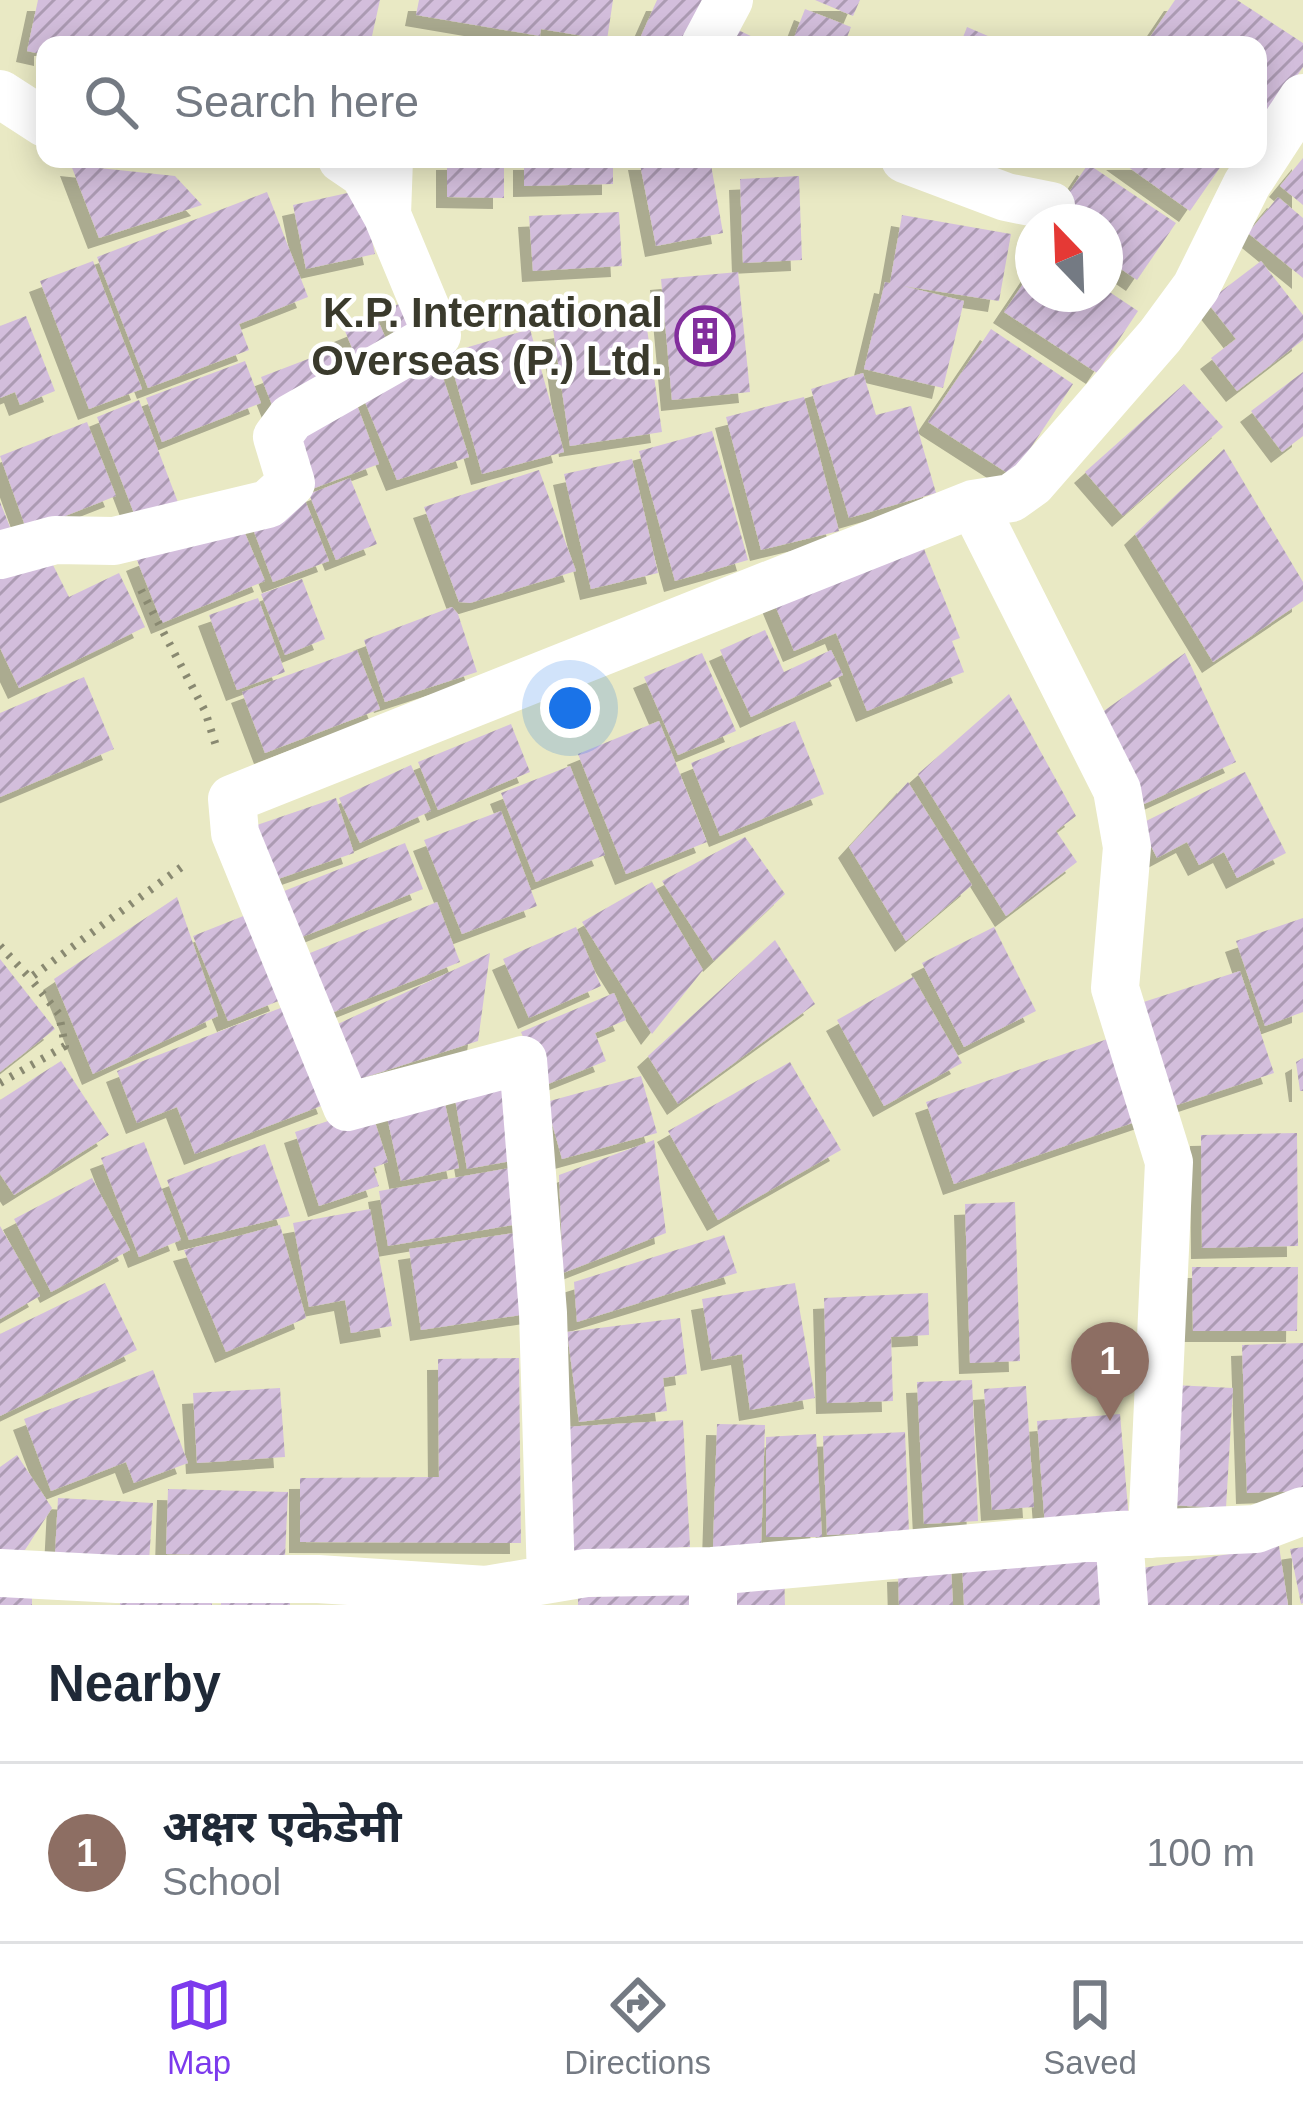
<!DOCTYPE html>
<html lang="en">
<head>
<meta charset="utf-8">
<style>
	:root { --surface:#fff; --page:#f2f2f3; --text:#1f2937; --muted:#747a83; --line:#e0e1e3; --accent:#7c3aed }
	body { margin:0; font-family:Helvetica,"Noto Sans Devanagari",sans-serif; background:var(--page); color:var(--text) }
	.compass { position:absolute; left:1015px; top:204px; width:108px; height:108px; border-radius:50%; background:var(--surface); box-shadow:0 6px 30px #0003; rotate:337deg }
	.you { position:absolute; left:570px; top:708px; width:42px; height:42px; margin:-30px; border:9px solid #fff; border-radius:50%; background:#1a73e8; box-shadow:0 0 0 18px #1a73e833 }
	.badge { display:grid; place-items:center; width:78px; height:78px; border-radius:50%; background:var(--accent); color:#fff; font-size:39px; font-weight:700 }
	.pin { position:absolute; translate:-50% -99px; filter:drop-shadow(0 3px 6px #0008) }
	.pin::after { content:''; position:absolute; top:63px; width:42px; height:36px; background:inherit; clip-path:polygon(0 0,100% 0,50% 100%) }
	.list { margin:0; padding:0; list-style:none }
	h2 { display:flex; justify-content:space-between; align-items:center; height:156px; margin:0; padding:0 48px; font-size:51px }
	h2 small { font-size:39px; font-weight:400; color:var(--muted) }
	.list li { display:grid; grid-template-columns:78px 1fr auto; gap:36px; align-items:center; box-sizing:border-box; height:180px; padding:0 48px; border-top:3px solid var(--line) }
	.list b { display:block; font-size:45px; white-space:nowrap }
	.list p { margin:0; font-size:39px; white-space:nowrap; color:var(--muted) }
	.list em { font-size:39px; font-style:normal; color:var(--muted) }
	.icon { flex:none; width:66px; height:66px; fill:none; stroke:currentColor; stroke-width:2; stroke-linecap:round; stroke-linejoin:round }
	.map { position:relative; flex:none; width:1303px; height:1605px; overflow:hidden }
	.search { position:absolute; background:var(--surface); box-shadow:0 6px 30px #0003; left:36px; right:36px; top:36px; height:132px; display:flex; align-items:center; gap:30px; box-sizing:border-box; padding:0 42px; border-radius:24px; color:var(--muted); font-size:45px }
	.sheet { height:336px; background:var(--surface) }
	nav { display:flex; justify-content:space-around; align-items:center; box-sizing:border-box; height:168px; border-top:3px solid var(--line); background:var(--surface); font-size:33px; color:var(--muted) }
	nav a { display:grid; justify-items:center; gap:6px }
	nav .on { color:var(--accent) }
	.map>svg:first-child { display:block }
	.building { fill:url(#building-hatch); filter:url(#shadow) }
	.lines { fill:none; stroke-linecap:round; stroke-linejoin:round }
	.path { stroke:#898971; stroke-width:8; stroke-dasharray:3 9; stroke-linecap:butt }
	.minor { stroke:#fff; stroke-width:48 }
	.labels { text-anchor:middle; dominant-baseline:central; stroke-width:9; stroke-linejoin:round; paint-order:stroke }
	.poi-label { font-size:42px; font-weight:bold; fill:#3a3a2c; stroke:#fff; text-anchor:end }
</style>
</head>
<body>
<div class="map">
<svg width="1303" height="1605" viewBox="0 0 1303 1605">
	<defs>
		<pattern id="building-hatch" width="6" height="6" patternUnits="userSpaceOnUse" patternTransform="scale(3)"><rect width="6" height="6" fill="#d3bedc"/><path d="M-1 1l2-2M0 6l6-6M5 7l2-2" fill="none" stroke="#ac9bb3"/></pattern>
		<filter id="shadow"><feDropShadow dx="-11" dy="11" stdDeviation="0" flood-color="#0004"/></filter>
	</defs>
	<rect width="100%" height="100%" fill="#e9e9c4"/>
	<path class="building" d="M38 0H380L370 45H45V55L27 51Z
		M419 0H613L607 40 541 29 540 36 416 15Z
		M657 0H708L688 45H637Z
		M815 0H860L853 16Z
		M1175 0H1237L1303 43V67L1270 116 1258 108V45H1162L1150 37Z
		M805 9 851 27 844 45H791Z
		M967 27 1009 45H960Z
		M738 30 770 45H734Z
		M1303 158V205L1280 186Z
		M447 159H504V198L447 197Z
		M524 159H613V184L524 186Z
		M639 159H710L723 233 656 246Z
		M1117 159H1226L1190 211Z
		M1088 164 1176 223 1137 280 1105 258V222H1049Z
		M71 165 175 176 202 205 99 238Z
		M799 176 802 260 743 263 740 179Z
		M361 190 375 254 306 269 293 205Z
		M267 192 308 297 239 324 249 350 148 388 97 257Z
		M1278 197 1303 218V278L1248 233Z
		M619 212 622 266 533 271 529 216Z
		M902 215 1011 234 999 301 903 286 964 301 943 388 864 369 885 282 890 283Z
		M93 261 142 389 89 409 40 281Z
		M1261 261 1303 315V340L1237 391 1211 358 1236 339 1207 302Z
		M1033 269V294H1105V289L1138 311 1097 373 1004 312Z
		M738 272 750 392 672 400 661 279Z
		M419 297 400 349 385 309Z
		M645 315 662 432 570 446 553 329Z
		M26 316 55 391 20 405 15 392 0 398V326Z
		M377 318 392 353 360 367 345 331Z
		M530 329 564 452 482 474 448 353Z
		M991 329 1073 384 1012 476 928 422Z
		M329 351 342 384 274 410 261 377Z
		M435 353 469 457 397 480 358 385Z
		M245 361 261 403 162 442 146 398Z
		M1303 372V436L1282 452 1251 411Z
		M863 373 876 415 911 406 936 493 849 518 811 389Z
		M1184 384 1223 427 1123 516 1085 472Z
		M804 397 839 531 761 550 726 417Z
		M139 400 179 505 137 521 97 417Z
		M357 405 379 464 304 492 282 433Z
		M87 422 116 496 27 531 0 456Z
		M712 431 748 560 675 581 639 451Z
		M1224 449 1303 582V601L1213 662 1135 534Z
		M632 459 658 573 591 589 564 474Z
		M539 470 576 571 470 603 459 602 424 507Z
		M350 478 377 544 336 560 309 494Z
		M303 495 329 561 273 582 248 516Z
		M0 502 14 537 0 543Z
		M239 519 265 581 162 623 137 560Z
		M920 539 960 638 952 641 964 672 867 711 836 633 794 651 772 598Z
		M45 549 69 597 119 573 145 627 19 688 0 648V571Z
		M302 579 325 639 285 655 261 594Z
		M258 598 285 672 237 690 209 615Z
		M452 607 458 614 477 672 385 702 364 640Z
		M765 630 784 672 831 650 843 675 751 717 720 650Z
		M357 650 380 709 265 753 242 692Z
		M702 653 736 731 678 755 644 677Z
		M1185 653 1236 762 1144 804 1101 713Z
		M84 677 114 749 0 797V713Z
		M1009 694 1076 816 1056 831 1077 862 1006 916 918 774Z
		M659 721 707 842 626 874 578 754Z
		M795 721 824 794 720 836 691 763Z
		M511 724 530 772 438 810 418 762Z
		M411 765 431 811 360 843 339 798Z
		M570 766 605 855 536 882 501 793Z
		M1245 772 1286 853 1237 878 1224 852 1199 865 1187 842 1157 858 1140 824Z
		M908 782 972 885 906 941 849 847Z
		M336 798 354 853 272 881 254 826Z
		M501 811 537 906 462 934 424 840Z
		M745 837 785 894 714 961 662 881Z
		M405 843 423 889 292 941 274 895Z
		M652 882 703 970 652 1034 582 922Z
		M177 897 218 1016 93 1074 54 979Z
		M437 902 460 962 319 1018 295 959Z
		M246 915 281 1000 228 1021 193 936Z
		M1303 918V1012L1265 1026 1236 941Z
		M576 927 601 986 529 1018 503 959Z
		M994 927 1036 1011 964 1047 922 963Z
		M775 940 815 1004 678 1104 648 1056Z
		M490 953 478 1041 347 1083 325 1030Z
		M0 959 55 1029 0 1072Z
		M1240 971 1274 1073 1162 1110 1128 1007Z
		M913 977 962 1063 884 1106 837 1020Z
		M614 993 626 1020 595 1033 606 1061 543 1086 521 1032Z
		M291 1004 329 1103 195 1154 177 1107 137 1123 117 1071Z
		M1119 1035 1147 1118 954 1184 926 1102Z
		M1303 1058V1091H1300L1296 1062Z
		M61 1061 109 1135 14 1195 0 1174V1100Z
		M790 1062 841 1150 718 1220 668 1131Z
		M641 1076 657 1133 562 1159 546 1102Z
		M513 1082 527 1158 467 1169 454 1093Z
		M442 1090 459 1168 401 1181 384 1103Z
		M370 1107 388 1162 373 1168 379 1186 319 1206 295 1132Z
		M1297 1133 1298 1246 1202 1248 1201 1135Z
		M654 1140 666 1233 563 1273 559 1175Z
		M144 1142 181 1240 139 1257 101 1158Z
		M265 1144 290 1216 189 1240 167 1180Z
		M521 1166 531 1222 388 1246 379 1191Z
		M92 1178 130 1250 51 1292 14 1219Z
		M1015 1202 1020 1361 970 1363 965 1204Z
		M370 1209 392 1326 351 1333 345 1300 309 1307 293 1223Z
		M280 1225 306 1318 226 1352 184 1250Z
		M0 1226 40 1296 0 1319Z
		M534 1230V1313L421 1330 409 1249Z
		M724 1235 737 1273 577 1322 574 1282Z
		M1192 1267H1298L1297 1331H1193Z
		M105 1283 137 1350 0 1416V1334Z
		M795 1283 815 1398 750 1410 742 1354 712 1360 702 1299Z
		M928 1293 929 1335 891 1337 893 1401 827 1403 824 1298Z
		M680 1318 687 1374 663 1378 667 1411 579 1422 567 1332Z
		M1303 1343V1491L1247 1493 1242 1345Z
		M519 1358 521 1543 300 1542V1478L439 1477 438 1359Z
		M153 1370 188 1463 134 1483 126 1462 51 1491 24 1419Z
		M972 1380 978 1521 924 1524 917 1382Z
		M1174 1385 1233 1388 1226 1508 1167 1505Z
		M1026 1386 1034 1507 992 1510 984 1389Z
		M280 1388 285 1457 197 1463 193 1393Z
		M1120 1414 1129 1520 1045 1527 1037 1421Z
		M683 1420 690 1547 569 1553 563 1427Z
		M717 1424 765 1425 761 1550 713 1548Z
		M905 1432 909 1532 827 1535 823 1436Z
		M816 1434 822 1537H766V1437Z
		M17 1455 52 1508 25 1550 0 1551V1467Z
		M168 1489 288 1492 285 1557 166 1554Z
		M58 1498 153 1503 149 1561 55 1555Z
		M1279 1546 1288 1605H1142L1136 1569Z
		M1303 1547V1603L1301 1604 1290 1549Z
		M1099 1555 1101 1605H964L962 1562Z
		M951 1569 953 1605H899L898 1571Z
		M736 1572H784L785 1605H737Z
		M0 1580 32 1583V1605H0Z
		M212 1593V1605H120V1594Z
		M290 1593V1605H221V1594Z
		M699 1593V1605H578V1597Z"/>
	<g class="lines">
		<path class="path" d="M141 590 205 711 217 749
			M0 946 30 978 187 863
			M0 1083 65 1046 59 1014 30 978"/>
		<path class="minor" d="M705 45 729 0
			M0 94 45 123
			M342 159 364 174 387 215 389 159
			M905 159 1006 197 1051 206
			M973 504 1117 790 1127 847 1115 988 1169 1162 1152 1534
			M0 555 55 540 114 541 268 504 291 483 277 437 291 418 437 335 387 215
			M1119 1535 1124 1605
			M0 1573 117 1579H318L486 1590 586 1573 713 1571
			M551 1579 543 1313 523 1060 347 1107 235 833 232 799 973 504 1011 498 1032 483 1160 336 1196 287 1247 184 1303 98
			M713 1605V1571L1119 1535 1256 1529 1303 1511"/>
	</g>
	<defs>
		<symbol id="building-ring" viewBox="-11 -11 22 22"><circle r="9.5" fill="#fff" stroke="#822e9d" stroke-width="1.5"/><path d="M-4-6H4V6H1V3H-1V6H-4ZM-2.5-4.3h1.7v1.8h-1.7ZM.8-4.3h1.7v1.8H.8ZM-2.5-1h1.7V.8h-1.7ZM.8-1h1.7V.8H.8Z" fill="#822e9d"/></symbol>
	</defs>
	<g fill-rule="evenodd">
		<use href="#building-ring" x="672" y="303" width="66" height="66"/>
	</g>
	<g class="labels">
		<g class="poi-label">
			<text x="663" y="312">K.P. International<tspan x="663" dy="48">Overseas (P.) Ltd.</tspan></text>
		</g>
	</g>
</svg>
<svg class="compass" viewBox="-18 -18 36 36"><path d="M0-13l5 13h-10z" fill="#e53935"/><path d="M0 13l5-13h-10z" fill="#747a83"/></svg>
<div class="you"></div>
<div class="pin badge" style="left:1110px;top:1421px;background:#8d6e63">1</div>
<div class="search"><svg class="icon" aria-label="search" viewBox="0 0 24 24"><circle cx="10" cy="10" r="6"/><path d="M15 15l6 6"/></svg>Search here</div>
</div>
<section class="sheet">
<h2>Nearby<small></small></h2>
<ul class="list">
<li><span class="badge" style="background:#8d6e63">1</span><div><b>अक्षर एकेडेमी</b><p>School</p></div><em>100 m</em></li>
</ul>
</section>
<nav>
<a class="on"><svg class="icon" aria-label="map" viewBox="0 0 24 24"><path d="M3 6l6-2 6 2 6-2v14l-6 2-6-2-6 2zM9 4v14M15 6v14"/></svg>Map</a>
<a><svg class="icon" aria-label="directions" viewBox="0 0 24 24"><path d="M12 3l9 9-9 9-9-9zM9 14v-3h6M13 9l2 2-2 2"/></svg>Directions</a>
<a><svg class="icon" aria-label="saved" viewBox="0 0 24 24"><path d="M7 4h10v16l-5-4-5 4z"/></svg>Saved</a>
</nav>
</body>
</html>
